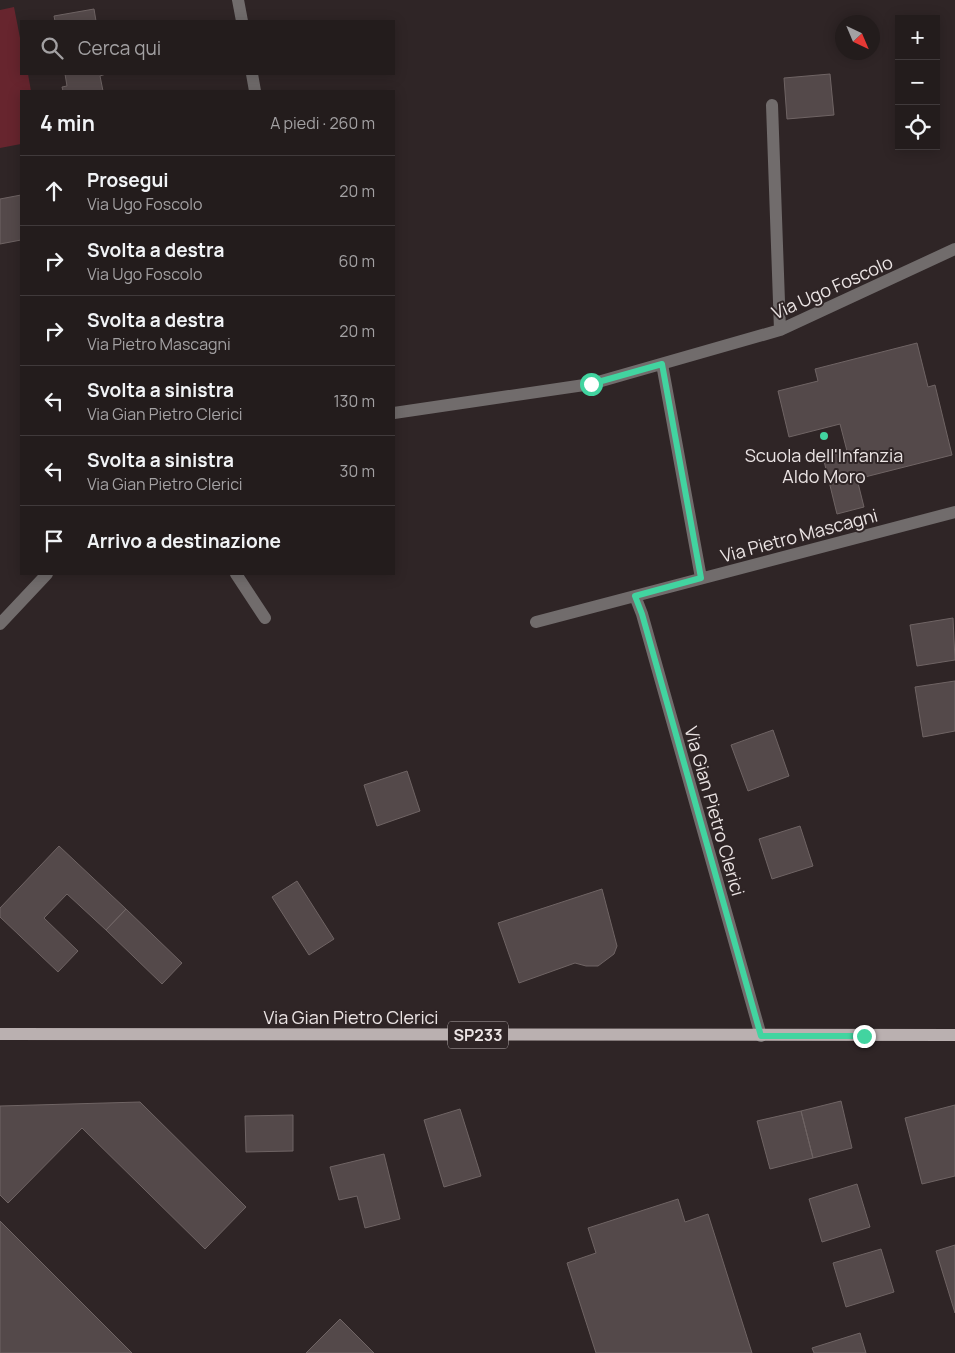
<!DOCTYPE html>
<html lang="it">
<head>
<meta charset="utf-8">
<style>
	:root { --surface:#231c1c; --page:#2f2929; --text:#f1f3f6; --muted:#a3a1a3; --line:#403a3b }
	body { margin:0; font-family:Manrope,sans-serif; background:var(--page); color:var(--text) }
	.controls { position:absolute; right:15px; top:15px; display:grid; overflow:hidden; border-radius:0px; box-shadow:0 2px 12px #0003 }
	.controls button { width:45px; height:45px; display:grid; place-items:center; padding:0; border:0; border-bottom:1px solid var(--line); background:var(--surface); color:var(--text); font:25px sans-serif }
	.compass { position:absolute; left:835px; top:15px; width:45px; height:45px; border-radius:50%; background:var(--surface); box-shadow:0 2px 12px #0003; rotate:136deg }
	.stop { position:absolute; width:15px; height:15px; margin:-11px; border:4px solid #42d4a0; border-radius:50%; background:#fff }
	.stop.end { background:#42d4a0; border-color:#fff; box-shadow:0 1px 5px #0008 }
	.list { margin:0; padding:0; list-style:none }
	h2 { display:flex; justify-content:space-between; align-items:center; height:65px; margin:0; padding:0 20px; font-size:21px }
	h2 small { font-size:16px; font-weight:400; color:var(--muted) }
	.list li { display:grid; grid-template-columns:32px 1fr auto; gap:15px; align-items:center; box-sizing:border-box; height:70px; padding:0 20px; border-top:1px solid var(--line) }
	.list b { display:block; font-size:19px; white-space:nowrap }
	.list p { margin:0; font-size:16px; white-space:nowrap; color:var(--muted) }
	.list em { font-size:16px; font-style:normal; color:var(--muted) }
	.icon { flex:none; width:28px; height:28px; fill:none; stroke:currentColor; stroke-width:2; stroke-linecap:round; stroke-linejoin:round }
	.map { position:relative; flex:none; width:955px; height:1353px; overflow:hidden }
	.search { position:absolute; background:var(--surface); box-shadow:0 2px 12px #0003; left:20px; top:20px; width:375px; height:55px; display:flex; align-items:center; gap:12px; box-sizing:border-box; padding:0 18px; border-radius:0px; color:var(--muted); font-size:19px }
	.panel { position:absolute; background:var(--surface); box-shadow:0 2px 12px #0003; left:20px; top:90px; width:375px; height:485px; border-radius:0px }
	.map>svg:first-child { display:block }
	.green { fill:#67252e }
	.building { fill:#54494a; stroke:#6f6464 }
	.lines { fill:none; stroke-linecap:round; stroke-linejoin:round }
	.minor { stroke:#716c6c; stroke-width:12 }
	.major { stroke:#bab0b0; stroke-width:12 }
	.route { stroke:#42d4a0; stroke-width:6 }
	.poi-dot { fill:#42d4a0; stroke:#2f2526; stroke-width:2 }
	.labels { text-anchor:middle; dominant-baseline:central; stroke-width:4; stroke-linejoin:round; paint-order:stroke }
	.shield { fill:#2f2526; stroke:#b3abab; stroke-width:1 }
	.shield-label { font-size:16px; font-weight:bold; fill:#ebe4e4 }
	.street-label { font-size:18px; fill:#ebe4e4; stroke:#2f2526 }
	.poi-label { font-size:18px; fill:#ebe4e4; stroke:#2f2526 }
</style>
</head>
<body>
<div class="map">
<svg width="955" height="1353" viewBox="0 0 955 1353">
	<rect width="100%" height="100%" fill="#2f2526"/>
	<path class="green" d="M14 7 21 43V74H28L31 91H21V144L0 148V10Z"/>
	<path class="building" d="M94 9 96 21H55L54 16Z
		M65 74H106L100 76 103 91H63L62 87 67 86Z
		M830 74 834 115 787 119 784 78Z
		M21 195V240L0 244V199Z
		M917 343 928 387 935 385 952 455 857 479 864 507 837 514 823 457 847 451 840 424 789 437 778 391 818 381 815 369Z
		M953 618 955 660 917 666 910 625Z
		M955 681V731L923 737 915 687Z
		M773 730 789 776 748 791 731 745Z
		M407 771 420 811 377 826 364 785Z
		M800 826 813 866 772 879 759 839Z
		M59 846 126 909 106 930 67 894 44 918 78 951 58 972 0 917V908Z
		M297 881 334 939 309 955 272 897Z
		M602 889 617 946 614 954 598 966H586L575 963 519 983 498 923Z
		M126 909 182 963 162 984 106 930Z
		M841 1101 852 1148 813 1158 801 1111Z
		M140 1102 246 1207 205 1249 82 1128 8 1203 0 1195V1106Z
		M955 1105V1176L922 1184 905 1118Z
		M460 1109 481 1176 444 1187 424 1120Z
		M801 1111 813 1158 770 1169 757 1121Z
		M293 1115V1151L246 1152 245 1116Z
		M384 1154 400 1219 365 1228 357 1196 339 1200 330 1167Z
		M857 1184 870 1227 822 1242 809 1199Z
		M678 1199 685 1222 708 1214 752 1353H596L567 1263 596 1253 588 1228Z
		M0 1221 132 1353H0Z
		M955 1245V1313L936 1251Z
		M881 1249 894 1292 846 1307 833 1263Z
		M340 1319 374 1353H306Z
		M860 1333 866 1353H814L812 1348Z"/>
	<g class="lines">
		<path class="minor" d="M238 0 242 21
			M252 74 255 91
			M772 105 780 330
			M662 364 701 578
			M394 413 591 384 780 330 955 249
			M236 574 265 618
			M635 596 642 614 761 1036
			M536 622 955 512
			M0 624 47 574"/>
		<path class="major" d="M0 1034 955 1035"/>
	</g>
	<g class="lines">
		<path class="route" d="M591 384 662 364 701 578 635 596 642 614 761 1036H864"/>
	</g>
	<circle class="poi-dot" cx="824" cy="436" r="5"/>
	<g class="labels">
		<rect class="shield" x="448" y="1021.5" width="60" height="27" rx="4"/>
		<g class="shield-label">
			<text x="478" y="1035">SP233</text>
		</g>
		<g class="street-label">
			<text transform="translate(832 287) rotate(-24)">Via Ugo Foscolo</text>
			<text transform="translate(799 535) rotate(-15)">Via Pietro Mascagni</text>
			<text transform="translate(715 811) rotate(74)">Via Gian Pietro Clerici</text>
			<text x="351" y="1017">Via Gian Pietro Clerici</text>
		</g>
		<g class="poi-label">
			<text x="824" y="455">Scuola dell'Infanzia<tspan x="824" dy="21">Aldo Moro</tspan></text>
		</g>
	</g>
</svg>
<div class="controls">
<button>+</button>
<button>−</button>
<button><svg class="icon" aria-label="locate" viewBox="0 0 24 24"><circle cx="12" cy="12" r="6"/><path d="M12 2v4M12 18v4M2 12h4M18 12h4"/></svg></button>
</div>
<svg class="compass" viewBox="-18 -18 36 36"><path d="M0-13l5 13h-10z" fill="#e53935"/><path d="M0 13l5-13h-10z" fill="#a3a1a3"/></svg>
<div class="stop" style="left:591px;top:384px"></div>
<div class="stop end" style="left:864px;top:1036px"></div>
<div class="search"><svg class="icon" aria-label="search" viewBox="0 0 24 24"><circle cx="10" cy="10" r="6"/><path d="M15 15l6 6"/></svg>Cerca qui</div>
<section class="panel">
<h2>4 min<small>A piedi · 260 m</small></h2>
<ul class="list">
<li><svg class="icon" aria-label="ahead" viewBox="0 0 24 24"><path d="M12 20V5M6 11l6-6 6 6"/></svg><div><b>Prosegui</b><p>Via Ugo Foscolo</p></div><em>20 m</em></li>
<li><svg class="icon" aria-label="right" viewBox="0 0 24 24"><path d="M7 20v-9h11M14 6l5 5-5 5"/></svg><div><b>Svolta a destra</b><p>Via Ugo Foscolo</p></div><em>60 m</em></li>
<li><svg class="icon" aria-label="right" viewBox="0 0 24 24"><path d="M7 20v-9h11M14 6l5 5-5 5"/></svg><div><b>Svolta a destra</b><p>Via Pietro Mascagni</p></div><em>20 m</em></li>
<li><svg class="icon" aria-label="left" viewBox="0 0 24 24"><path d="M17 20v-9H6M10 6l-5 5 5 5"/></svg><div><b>Svolta a sinistra</b><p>Via Gian Pietro Clerici</p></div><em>130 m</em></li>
<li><svg class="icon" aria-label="left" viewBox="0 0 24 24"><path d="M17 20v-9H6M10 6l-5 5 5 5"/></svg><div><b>Svolta a sinistra</b><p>Via Gian Pietro Clerici</p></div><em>30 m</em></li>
<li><svg class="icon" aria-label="arrive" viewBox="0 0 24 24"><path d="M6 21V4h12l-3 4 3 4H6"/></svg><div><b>Arrivo a destinazione</b></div></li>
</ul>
</section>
</div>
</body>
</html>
